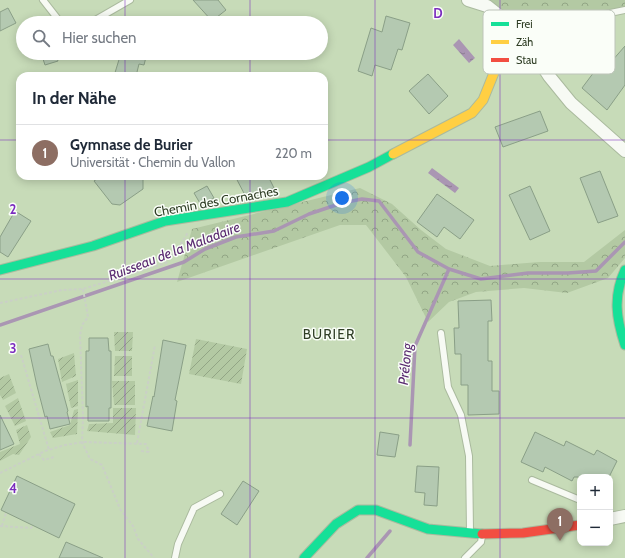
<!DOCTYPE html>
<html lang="de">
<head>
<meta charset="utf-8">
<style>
	:root { --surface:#fff; --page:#f6f6f7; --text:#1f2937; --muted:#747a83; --line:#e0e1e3; --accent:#0f766e }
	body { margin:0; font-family:Cabin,sans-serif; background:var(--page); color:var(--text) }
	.controls { position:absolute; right:12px; bottom:12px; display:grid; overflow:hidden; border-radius:8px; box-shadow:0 2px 10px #0003 }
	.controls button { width:36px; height:36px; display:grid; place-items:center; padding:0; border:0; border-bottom:1px solid var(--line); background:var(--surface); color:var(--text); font:20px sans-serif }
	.you { position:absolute; left:342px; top:198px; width:14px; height:14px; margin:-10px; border:3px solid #fff; border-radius:50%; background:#1a73e8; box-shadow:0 0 0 6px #1a73e833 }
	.badge { display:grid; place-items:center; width:26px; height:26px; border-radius:50%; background:var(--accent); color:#fff; font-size:13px; font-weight:700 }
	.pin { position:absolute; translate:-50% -33px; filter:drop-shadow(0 1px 2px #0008) }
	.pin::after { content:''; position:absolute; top:21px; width:14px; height:12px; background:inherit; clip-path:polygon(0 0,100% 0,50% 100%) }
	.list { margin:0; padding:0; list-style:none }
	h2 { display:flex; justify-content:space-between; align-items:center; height:52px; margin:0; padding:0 16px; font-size:17px }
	h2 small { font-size:13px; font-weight:400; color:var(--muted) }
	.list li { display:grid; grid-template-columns:26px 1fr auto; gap:12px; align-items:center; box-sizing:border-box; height:56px; padding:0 16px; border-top:1px solid var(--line) }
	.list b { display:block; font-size:15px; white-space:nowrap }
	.list p { margin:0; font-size:13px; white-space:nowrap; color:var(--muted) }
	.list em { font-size:13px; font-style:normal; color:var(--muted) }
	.icon { flex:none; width:22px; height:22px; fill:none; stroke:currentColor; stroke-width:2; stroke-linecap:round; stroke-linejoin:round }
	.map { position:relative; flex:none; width:625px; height:558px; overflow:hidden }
	.search { position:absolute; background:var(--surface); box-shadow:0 2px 10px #0003; left:16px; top:16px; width:312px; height:44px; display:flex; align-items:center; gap:10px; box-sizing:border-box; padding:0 14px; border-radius:22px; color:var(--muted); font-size:15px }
	.panel { position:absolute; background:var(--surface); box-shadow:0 2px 10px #0003; left:16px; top:72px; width:312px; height:108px; border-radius:12px }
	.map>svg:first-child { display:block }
	.forest { fill:url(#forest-crowns) }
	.garden { fill:url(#garden-furrows) }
	.water { fill:url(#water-ripples) }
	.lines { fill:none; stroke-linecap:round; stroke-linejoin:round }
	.stream { stroke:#aa96b3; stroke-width:3.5 }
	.building { fill:#b4c9b1; stroke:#8a9f87 }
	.lane-casing { stroke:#aaba9e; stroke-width:8 }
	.street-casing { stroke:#aaba9e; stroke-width:14 }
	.fast-casing { stroke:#aaba9e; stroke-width:11 }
	.slow-casing { stroke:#aaba9e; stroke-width:11 }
	.jam-casing { stroke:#aaba9e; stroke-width:11 }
	.path { stroke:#cad0c6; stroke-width:2; stroke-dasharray:3 2; stroke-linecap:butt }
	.lane { stroke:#f7faf4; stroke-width:6 }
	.street { stroke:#f7faf4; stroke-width:12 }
	.fast { stroke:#16e098; stroke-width:9 }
	.slow { stroke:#ffcf43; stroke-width:9 }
	.jam { stroke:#f24e42; stroke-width:9 }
	.grid { fill:none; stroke:#7b2cbf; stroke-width:1; stroke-opacity:0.55 }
	.labels { text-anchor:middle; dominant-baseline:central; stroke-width:3; stroke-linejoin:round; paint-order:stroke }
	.street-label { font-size:13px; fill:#2f3e25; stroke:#fafef8 }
	.water-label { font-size:14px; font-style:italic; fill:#5a2b71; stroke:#fafef8 }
	.neighbourhood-label { font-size:14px; letter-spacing:1px; fill:#2f3e25; stroke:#fafef8 }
	.key { fill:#fafef8; stroke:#bdc4b9; stroke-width:1 }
	.key-label { font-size:11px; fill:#2f3e25 }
	.grid-label { font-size:13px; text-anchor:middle; font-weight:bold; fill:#7b2cbf; stroke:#fafef8; stroke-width:3; stroke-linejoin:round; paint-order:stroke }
</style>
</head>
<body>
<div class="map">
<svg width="625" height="558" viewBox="0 0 625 558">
	<defs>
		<pattern id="forest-crowns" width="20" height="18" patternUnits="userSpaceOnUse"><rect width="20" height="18" fill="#b3c9a3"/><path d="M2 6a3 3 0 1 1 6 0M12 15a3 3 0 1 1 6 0" fill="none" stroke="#92a585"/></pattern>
		<pattern id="garden-furrows" width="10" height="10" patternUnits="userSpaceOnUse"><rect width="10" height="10" fill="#b3c9a3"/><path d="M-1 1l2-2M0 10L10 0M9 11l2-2" fill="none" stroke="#92a585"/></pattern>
		<pattern id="water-ripples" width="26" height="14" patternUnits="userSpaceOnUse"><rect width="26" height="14" fill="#aa96b3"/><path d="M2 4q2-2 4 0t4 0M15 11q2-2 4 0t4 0" fill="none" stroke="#8b7c91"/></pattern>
	</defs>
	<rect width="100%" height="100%" fill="#c7dbb8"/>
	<path class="forest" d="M468 0H625V10L521 33Z
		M360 188 392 204 421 230 446 249 490 266 539 262H584L625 230V258L608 278 567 293 524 288 476 292 449 302 428 322 406 277 366 225H340L177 282 192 229Z"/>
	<path class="garden" d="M114 332H133L132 351H115Z
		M196 339 247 349 241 384 189 374Z
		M74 353 76 376 62 382 58 359Z
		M115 356H132V376H114Z
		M9 374 16 393 3 400 0 395V378Z
		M78 380V406L71 408 66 384Z
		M112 381H135V405H114Z
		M18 398 26 421 15 426 5 406Z
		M113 408H136L135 435 87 431 89 424 113 423Z
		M78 409 77 434 53 438 50 432 70 425 74 410Z
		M27 425 31 437 19 455 13 454 0 461V452L20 444 16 430Z"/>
	<path class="water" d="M459 39 475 58 469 63 453 45Z
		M432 168 459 188 455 193 428 173Z"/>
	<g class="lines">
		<path class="stream" d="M0 325 184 262 205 249 236 237 274 231 309 214 342 203 362 199 379 201 418 252 449 269 481 279 528 273H568L596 271 625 242
			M410 445 415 346 449 269
			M367 558 390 531"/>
	</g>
	<path class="building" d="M193 0H218L226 10 212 21Z
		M8 8 16 23 0 31V12Z
		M386 16 410 23 402 50 398 49 391 70 375 65 372 76 358 71 371 28 382 32Z
		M625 46V85L607 110 582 88 594 72 611 62Z
		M41 53H55L58 61 45 65Z
		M121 53H147L144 65 139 64 136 76H114Z
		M428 74 448 96 429 114 409 91Z
		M540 111 548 131 503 147 495 127Z
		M600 171 618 216 598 223 580 178Z
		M101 176H143V189L120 205 112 204 94 181Z
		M235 176H268L274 188 255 198 247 199Z
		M207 186 214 198 201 205 194 193Z
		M530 186 550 231 530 240 509 195Z
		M437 194 474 220 460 239 444 227 437 237 417 222Z
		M15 211 31 221 8 257 0 252V237Z
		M491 300 492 321H488V361H492V391H499V414L468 415V385H461V354H455L454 328H459L458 301Z
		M89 338H108L109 351H111V408H109V421H88V406L86 407V351H89Z
		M163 340 186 345 175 400 177 401 172 431 147 426 153 396 154 397Z
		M48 344 51 356H53L68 411 67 412 70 424 50 429 47 416 45 417 37 386 29 349Z
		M0 415 14 444 0 450Z
		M380 432 399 435 395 457 377 455Z
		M535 432 564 446 566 441 594 455 597 450 617 461 609 477H574L572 481 545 467 543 472 521 462Z
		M417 466 439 467 437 506 424 505 425 493 415 492Z
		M17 476 75 504 59 538 1 510Z
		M243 481 259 491 237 525 221 514Z
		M66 542 103 558H59Z"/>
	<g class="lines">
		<defs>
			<path id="lane" d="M43 0 61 23
				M90 23 130 0
				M523 33 542 27 625 10
				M441 333 448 387 461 415 469 456 470 531
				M532 480 580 500
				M175 558 178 544 194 508 220 494
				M465 558 481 542 482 536"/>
			<path id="street" d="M468 0 487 6 521 33 549 76 571 103 625 151
				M610 519 625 516"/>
			<path id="fast" d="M0 270 93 246 165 221 287 202 369 167 393 154
				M625 270C613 296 616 318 625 345
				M304 558 336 524 358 510H376L428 529 482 534"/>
			<path id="slow" d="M393 154 472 113 483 100 500 58 521 33"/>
			<path id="jam" d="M482 534 523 533 580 525"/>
		</defs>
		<use href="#lane" class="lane-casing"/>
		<use href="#street" class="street-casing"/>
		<use href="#fast" class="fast-casing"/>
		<use href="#slow" class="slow-casing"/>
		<use href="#jam" class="jam-casing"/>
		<path class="path" d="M83 289 88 317 82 325 80 335 83 417 82 442 90 459 102 465 120 509 133 526 138 539 154 558
			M0 303 62 290 83 289 166 263 183 241 188 232
			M21 355 49 450
			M137 443 155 345
			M141 451 149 452
			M39 454 44 460 54 457
			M0 473 45 451 65 445 84 442 146 444 149 452
			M0 526 31 528 33 525
			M2 526 6 513"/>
		<use href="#lane" class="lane"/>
		<use href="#street" class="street"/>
		<use href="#fast" class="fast"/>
		<use href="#slow" class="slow"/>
		<use href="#jam" class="jam"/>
	</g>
	<path class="grid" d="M125 0V23M250 0V23M375 0V558M500 0V558M125 53V76M250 53V76M0 140H20M324 140H625M125 176V558M250 176V558M0 279H625M0 418H625"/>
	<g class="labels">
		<g class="street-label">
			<text transform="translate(216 201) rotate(-10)">Chemin des Cornaches</text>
		</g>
		<g class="water-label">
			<text transform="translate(174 251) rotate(-21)">Ruisseau de la Maladaire</text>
			<text transform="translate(405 364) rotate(-84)">Prélong</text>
		</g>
		<g class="neighbourhood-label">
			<text x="329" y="334">BURIER</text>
		</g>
	</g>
	<rect x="483" y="10" width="132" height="64" rx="6" class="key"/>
	<rect x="491" y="22" width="18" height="4" fill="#16e098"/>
	<rect x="491" y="40" width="18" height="4" fill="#ffcf43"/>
	<rect x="491" y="58" width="18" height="4" fill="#f24e42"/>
	<g class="key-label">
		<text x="516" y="28">Frei</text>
		<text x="516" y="46">Zäh</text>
		<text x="516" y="64">Stau</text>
	</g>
	<g class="grid-label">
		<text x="438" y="18">D</text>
		<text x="13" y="214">2</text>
		<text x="13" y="353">3</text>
		<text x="13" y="493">4</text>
	</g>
</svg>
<div class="controls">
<button>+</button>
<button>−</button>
</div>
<div class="you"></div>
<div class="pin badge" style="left:560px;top:541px;background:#8d6e63">1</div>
<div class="search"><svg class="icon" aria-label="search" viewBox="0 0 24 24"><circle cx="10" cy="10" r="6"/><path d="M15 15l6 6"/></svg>Hier suchen</div>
<section class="panel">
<h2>In der Nähe<small></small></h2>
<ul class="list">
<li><span class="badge" style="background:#8d6e63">1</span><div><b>Gymnase de Burier</b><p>Universität · Chemin du Vallon</p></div><em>220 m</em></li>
</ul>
</section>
</div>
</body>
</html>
